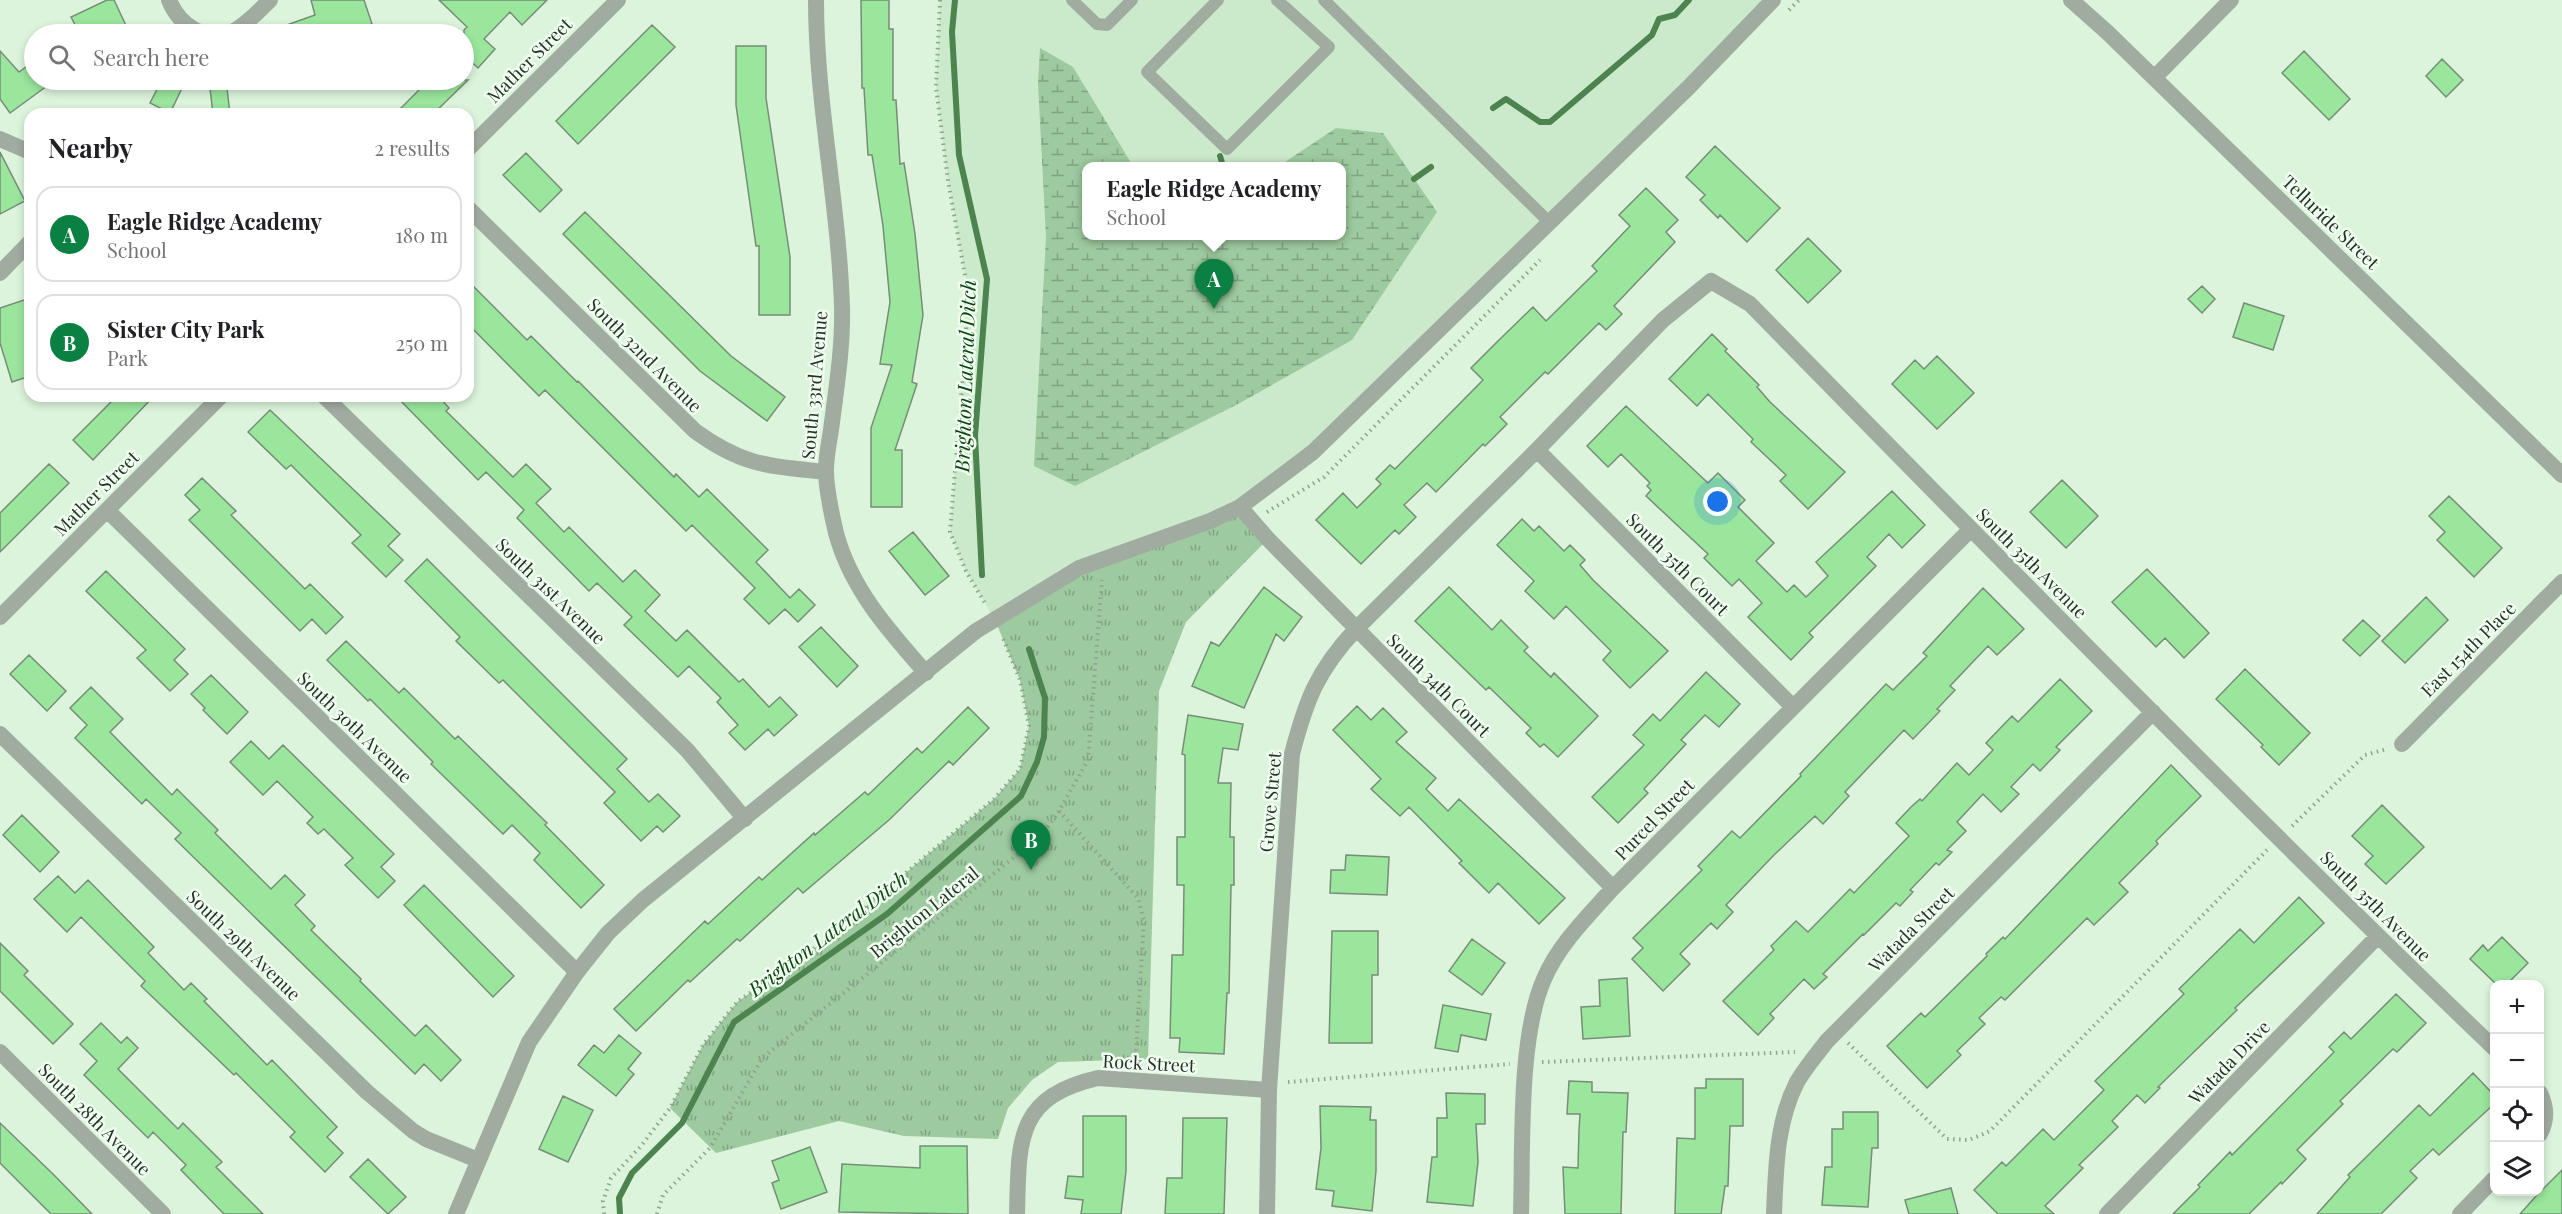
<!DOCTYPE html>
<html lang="en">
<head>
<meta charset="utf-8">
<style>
	:root { --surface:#fff; --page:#f2f2f2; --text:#202124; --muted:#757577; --line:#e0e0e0; --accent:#0b8043 }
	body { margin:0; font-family:"Playfair Display",serif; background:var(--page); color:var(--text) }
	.controls { position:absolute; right:18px; bottom:18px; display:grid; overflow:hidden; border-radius:12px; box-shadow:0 3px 9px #0003 }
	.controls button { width:54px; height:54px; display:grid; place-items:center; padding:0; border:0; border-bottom:2px solid var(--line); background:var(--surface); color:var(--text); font:30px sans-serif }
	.you { position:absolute; left:1718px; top:502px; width:21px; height:21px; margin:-15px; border:4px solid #fff; border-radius:50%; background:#1a73e8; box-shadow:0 0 0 9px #1a73e833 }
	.badge { display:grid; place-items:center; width:39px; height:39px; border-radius:50%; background:var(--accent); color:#fff; font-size:20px; font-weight:700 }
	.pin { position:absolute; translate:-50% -50px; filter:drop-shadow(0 2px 3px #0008) }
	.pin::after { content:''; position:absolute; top:32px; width:21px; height:18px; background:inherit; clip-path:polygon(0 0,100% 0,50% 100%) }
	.popup { position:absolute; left:1082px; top:162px; width:264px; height:78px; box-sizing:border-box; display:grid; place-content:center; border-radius:12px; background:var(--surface); filter:drop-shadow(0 2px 4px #0005); font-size:20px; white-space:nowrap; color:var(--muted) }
	.popup b { font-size:22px; color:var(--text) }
	.popup::after { content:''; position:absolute; left:50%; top:100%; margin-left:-12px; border:12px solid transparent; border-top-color:var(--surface) }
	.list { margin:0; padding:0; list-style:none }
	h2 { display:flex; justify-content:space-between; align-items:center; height:78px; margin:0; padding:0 24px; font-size:26px }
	h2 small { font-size:20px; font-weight:400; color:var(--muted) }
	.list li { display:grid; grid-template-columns:39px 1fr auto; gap:18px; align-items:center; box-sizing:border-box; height:96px; margin:0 12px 12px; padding:0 12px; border:2px solid var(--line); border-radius:18px }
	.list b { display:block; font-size:22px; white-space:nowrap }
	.list p { margin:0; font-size:20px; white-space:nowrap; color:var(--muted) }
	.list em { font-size:20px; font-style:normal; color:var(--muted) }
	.icon { flex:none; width:33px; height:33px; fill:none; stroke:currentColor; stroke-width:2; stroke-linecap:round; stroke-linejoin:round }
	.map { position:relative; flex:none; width:2562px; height:1214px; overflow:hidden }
	.search { position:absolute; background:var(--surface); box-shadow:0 3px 9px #0003; left:24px; top:24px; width:450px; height:66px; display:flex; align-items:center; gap:15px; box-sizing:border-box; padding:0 21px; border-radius:33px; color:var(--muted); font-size:22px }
	.panel { position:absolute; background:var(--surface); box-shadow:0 3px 9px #0003; left:24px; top:108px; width:450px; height:294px; border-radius:18px }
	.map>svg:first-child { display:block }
	.built { fill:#cbe9cb; fill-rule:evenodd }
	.wetland { fill:url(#wetland-marsh) }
	.park { fill:url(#park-tufts) }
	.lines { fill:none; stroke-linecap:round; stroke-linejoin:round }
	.stream { stroke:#4c834e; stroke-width:6 }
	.building { fill:#9ae69d; stroke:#778d77; stroke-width:1.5 }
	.path { stroke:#90a290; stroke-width:4; stroke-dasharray:1.5 4.5; stroke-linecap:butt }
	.service { stroke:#a1aca1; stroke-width:12 }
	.minor { stroke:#a1aca1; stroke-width:16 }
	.tertiary { stroke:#a1aca1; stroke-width:16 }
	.labels { text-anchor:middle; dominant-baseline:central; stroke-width:5; stroke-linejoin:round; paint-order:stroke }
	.street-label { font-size:18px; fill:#273027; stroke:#effeef }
	.water-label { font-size:20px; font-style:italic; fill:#0f4415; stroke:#effeef }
</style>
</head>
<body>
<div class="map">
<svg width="2562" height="1214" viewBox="0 0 2562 1214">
	<defs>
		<pattern id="wetland-marsh" width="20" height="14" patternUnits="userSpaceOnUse" patternTransform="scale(1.5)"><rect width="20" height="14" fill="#9dca9e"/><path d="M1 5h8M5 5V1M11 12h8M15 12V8" fill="none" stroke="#80a481"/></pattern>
		<pattern id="park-tufts" width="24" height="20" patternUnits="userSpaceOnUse" patternTransform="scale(1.5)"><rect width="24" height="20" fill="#9dca9e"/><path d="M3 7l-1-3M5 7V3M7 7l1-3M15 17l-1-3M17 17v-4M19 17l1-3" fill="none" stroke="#80a481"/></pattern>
	</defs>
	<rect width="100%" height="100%" fill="#dbf4db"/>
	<path class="built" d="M940 0H1773L1313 452 1240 507 995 620 966 571 950 532 966 336V281L948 181 936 87ZM1086 166H1342V236H1086Z"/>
	<path class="wetland" d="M1040 48 1073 67 1133 166H1086V236H1342V166H1279L1336 128 1383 133 1437 212 1352 340 1238 404 1075 486 1034 466 1046 237 1038 83Z"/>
	<path class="park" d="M1240 507 1268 539 1186 622 1159 691 1148 1059 1058 1062 1032 1080 1008 1108 998 1139 904 1136 839 1121 716 1153 670 1108 703 1045 737 1002 823 942 994 799 1020 769 1029 726 1020 680 995 620 1079 568Z"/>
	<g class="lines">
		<path class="stream" d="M955 0 952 32 959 155 987 279 975 436 982 575
			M1493 108 1506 99 1540 122H1550L1652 35 1659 19 1675 15 1689 0
			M1220 156 1223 166
			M1414 179 1431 167
			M620 1214 619 1198 632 1173 682 1123 734 1022 887 914 1021 796 1037 762 1044 737 1045 698 1029 649"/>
	</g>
	<path class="building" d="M107 0H114L130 34H80L71 17Z
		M311 0H364L372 24 343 34H267V32L315 15Z
		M439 0H547L522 25 510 12 484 39 495 49 478 68 464 55V30L467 27Z
		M861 0H889V29H893V100H896L900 164 904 163 915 234 923 315 912 382 917 384 895 450H902V507H871V428L892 365 880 364 890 302 883 226 872 155H868L864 88H862Z
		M652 25 675 47 578 144 556 121Z
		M736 46H766V98L790 257V315H759V246H756L736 105Z
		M0 51 19 72 34 61V80H55L10 113 0 99Z
		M2304 51 2350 99 2329 120 2282 73Z
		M2442 59 2463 80 2446 97 2426 76Z
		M162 80H186L170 113 150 103Z
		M209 80H226L230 114H213Z
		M429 80H468L433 114H395Z
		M1715 146 1780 208 1747 242 1720 215 1718 218 1700 200 1705 195 1686 177Z
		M0 152 25 201 0 214Z
		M526 153 562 190 540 212 503 175Z
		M1646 188 1678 220 1666 232 1675 242 1614 306 1622 314 1606 330 1599 323 1548 374 1545 372 1500 417 1507 424 1485 446 1483 444 1436 492 1427 483 1404 505 1416 517 1399 534 1395 530 1361 564 1316 520 1343 493 1357 508 1381 484 1376 479 1390 465 1395 469 1483 380 1471 368 1499 340 1533 307 1546 321 1597 271 1592 266 1630 226 1619 215Z
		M585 212 731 356 785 397 767 421 700 371 563 234Z
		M1808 238 1841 271 1808 303 1776 270Z
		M468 281 527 340 531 336 577 382 578 381 674 477 676 474 699 497 707 489 768 550 756 562 790 598 799 589 815 605 798 622 785 609 769 624 744 599 755 588 692 525 686 531 545 390 539 396 468 324Z
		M2202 286 2215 299 2202 313 2188 299Z
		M30 298V376L12 382 0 343V308Z
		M2244 303 2284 316 2273 350 2233 337Z
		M1712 334 1727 349 1725 351 1759 385 1757 387 1770 402 1845 472 1808 509 1780 481 1786 475 1751 442 1753 439 1708 394 1697 406 1669 379Z
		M1937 356 1974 393 1937 429 1892 384 1915 360 1924 369Z
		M117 396H154L93 460 73 440Z
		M396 396H438L449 408 446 411 513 477 526 464 551 489 536 503 564 532 569 527 623 582 635 570 660 595 645 611 676 641 687 630 739 682 743 679 769 707 780 697 797 715 774 736 768 729 745 750 729 733 738 725 717 702 721 698 689 666 678 677 624 625 632 617 597 583 589 591 517 518 524 510 486 472 478 480Z
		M1626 406 1708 483 1718 473 1745 500 1738 507 1774 543 1756 561 1787 592 1794 585 1806 597 1828 576 1816 562 1892 491 1925 525 1902 548 1889 534 1867 557 1876 566 1809 633 1813 637 1791 660 1748 617 1762 603 1739 579 1732 586 1704 558 1708 554 1646 496 1651 490 1647 486 1650 483 1621 454 1608 467 1587 446Z
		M270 410 400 534 388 546 403 560 386 577 352 543 361 535 291 465 286 469 248 432Z
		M49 464 69 483 0 552V513Z
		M202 478 236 511 231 515 305 589 310 584 343 617 326 634 312 619 300 631 189 520 200 510 185 495Z
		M2062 480 2098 516 2066 548 2030 512Z
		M2449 496 2502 548 2474 577 2437 540 2445 532 2429 516Z
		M1522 519 1534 531 1539 526 1564 551 1570 545 1585 560 1580 565 1593 580 1668 651 1630 688 1603 660 1611 651 1566 606 1554 619 1525 591 1534 581 1497 545Z
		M913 532 949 576 925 595 889 551Z
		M427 559 627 759 617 769 649 802 658 794 680 816 663 832 657 826 641 841 604 803 615 792 503 680 499 683 456 641 460 637 405 581Z
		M2147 569 2209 633 2184 658 2165 638 2156 647 2112 602Z
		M106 571 185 649 174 660 188 674 170 691 137 658 146 650 86 591Z
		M1264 587 1302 617 1284 641 1276 634 1244 708 1192 686 1211 642 1219 646Z
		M1449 587 1492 630 1501 620 1528 647 1524 651 1551 677 1554 673 1598 716 1558 757 1544 744 1540 747 1526 733 1531 728 1489 687 1486 690 1415 621Z
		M1983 588 2024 629 1997 655 1988 646 1950 686 1955 690 1937 709 1940 711 1913 739 1904 730 1845 792 1849 796 1823 824 1815 816 1774 855 1726 905 1733 912 1717 929 1711 923 1680 954 1690 964 1663 991 1632 959 1643 948 1633 938 1702 870 1698 866 1732 831 1740 838 1801 776 1800 774 1886 684 1893 690 1927 656 1923 653Z
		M2426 597 2448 620 2405 663 2382 641Z
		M2363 620 2380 636 2360 656 2343 640Z
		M821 627 858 666 837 687 799 647Z
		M346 641 399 693 404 688 455 739 458 736 547 823 545 825 604 885 581 908 534 860 540 853 512 825 503 834 431 764 433 762 370 699 368 701 327 660Z
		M29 655 66 691 47 711 10 674Z
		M2245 669 2310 733 2279 765 2261 747 2263 745 2216 699Z
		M1706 672 1740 704 1719 727 1705 715 1681 740 1686 744 1644 789 1648 793 1618 823 1592 797 1644 745 1633 735 1653 714 1660 721Z
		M211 675 248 712 227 734 203 710 205 708 191 694Z
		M2060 679 2092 711 2056 747 2060 750 2040 771 2033 764 2011 787 2019 794 2001 812 1983 794 1957 822 1966 831 1947 850 1952 852 1939 865 1936 863 1910 890 1913 892 1900 906 1896 903 1864 935 1863 934 1823 974 1827 977 1814 989 1804 979 1770 1014 1774 1018 1758 1035 1723 1001 1774 950 1771 946 1796 921 1808 932 1850 889 1854 893 1909 836 1896 823 1911 807 1920 799 1922 801 1957 763 1969 775 1993 750 1986 743 2012 716 2018 722Z
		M91 687 123 719 110 732 172 795 177 789 218 830 215 833 271 889 285 875 305 895 295 905 315 926 311 930 361 979 360 981 415 1036 426 1025 461 1060 441 1081 424 1064 415 1074 175 839 181 833 146 799 142 804 75 738 87 725 70 708Z
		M1357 706 1371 720 1383 708 1407 732 1396 742 1436 778 1426 789 1448 811 1459 799 1565 898 1539 924 1498 883 1489 893 1459 863 1462 861 1409 807 1400 816 1371 789 1381 779 1333 730Z
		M968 707 989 728 953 765 949 761 889 820 850 853 803 893 798 888 740 941 737 939 690 982 688 980 636 1031 614 1009 705 921 708 924 759 877 762 880 814 833 815 835 865 792 868 795 917 748 922 753Z
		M1188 715 1243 724 1238 750 1223 748 1218 783H1231L1230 837H1234V885H1231L1229 993H1227L1224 1054 1179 1052 1180 1038H1170L1172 955H1183L1184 885H1177V837H1185V755L1182 754Z
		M251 741 269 759 283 745 394 854 381 867 395 881 378 898 345 865 353 858 324 829 318 834 307 823 313 817 277 781 263 795 230 762Z
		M2171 765 2201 796 2156 841 2158 844 2119 883 2128 892 2094 925 2087 918 2005 1000 2001 997 1979 1018 1985 1024 1957 1051 1961 1055 1927 1088 1887 1046 1921 1013 1925 1017 1987 956 1986 954 2003 937 2005 939Z
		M2382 805 2424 847 2386 884 2365 864 2373 856 2352 836Z
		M22 815 59 852 40 872 3 835Z
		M1346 855 1389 857 1387 895 1330 893 1331 870H1345Z
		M58 876 75 893 88 880 154 947 148 953 184 990 191 983 207 999 204 1001 267 1065 272 1060 337 1127 327 1137 343 1153 325 1172 290 1137 295 1132 236 1073 234 1075 141 986 145 981 81 917 67 932 34 899Z
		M424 885 514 976 493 997 404 905Z
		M2299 897 2324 923 2235 1008 2237 1010 2158 1087 2160 1088 2145 1103 2137 1095 2112 1121 2118 1127 2079 1165 2083 1168 2045 1206 2054 1214H1998L1974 1190 2002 1162 2006 1166 2043 1129 2054 1140 2104 1090 2095 1081 2184 994 2179 989 2240 929 2254 943Z
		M1332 931H1378V975H1372V1043H1329Z
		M2502 937 2528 963 2507 984H2496L2470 959 2483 945 2488 951Z
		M1472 939 1505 963 1482 995 1449 971Z
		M0 943 28 971 24 975 73 1024 53 1044 0 991Z
		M1627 978 1630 1036 1583 1039 1581 1007 1600 1006 1599 980Z
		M2396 994 2426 1023 2397 1052 2393 1049 2340 1101 2343 1104 2297 1150 2306 1159 2282 1184 2281 1182 2249 1214H2173L2200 1187 2198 1185 2230 1152 2232 1155 2334 1052 2329 1047 2344 1032 2351 1039Z
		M1443 1005 1491 1014 1486 1040 1461 1035 1458 1052 1435 1048Z
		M101 1023 121 1043 127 1037 138 1048 118 1069 178 1129 183 1123 222 1162 216 1167 263 1214H224L181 1170 186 1165 153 1132 148 1138 84 1075 97 1061 80 1044Z
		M619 1035 641 1053 628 1069 634 1074 616 1096 578 1065 594 1045 604 1053Z
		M2473 1073 2494 1095V1104L2439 1155 2433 1149 2410 1171 2417 1178 2381 1214H2317L2350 1177 2348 1175 2419 1105 2430 1116Z
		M1706 1079H1743V1126H1730L1728 1186H1725L1721 1214H1675L1677 1138 1695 1139V1088H1706Z
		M1569 1081 1592 1082V1092L1628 1093 1626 1132H1623L1621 1214H1565L1563 1167 1578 1168 1579 1130 1580 1114H1567Z
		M1446 1093 1485 1094V1124H1476L1478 1162 1473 1206 1427 1202 1432 1157H1437V1118H1447Z
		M563 1096 593 1110 568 1162 539 1149Z
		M1320 1106 1371 1107 1370 1120H1376V1171L1372 1211 1332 1206 1334 1191 1316 1189 1321 1148Z
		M1843 1112H1878V1148H1872L1868 1207 1822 1205 1825 1167H1832V1129H1843Z
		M1083 1116H1126V1171L1121 1214H1081L1083 1200 1065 1198 1068 1176 1083 1177Z
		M1183 1118H1227L1224 1214H1165L1167 1178H1182Z
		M0 1123 54 1175 92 1214H51L0 1163Z
		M920 1146H967L968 1214 839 1212 842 1164 920 1168Z
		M810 1147 827 1192 781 1209 772 1183 779 1180 772 1161Z
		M368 1159 406 1197 388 1214 350 1177Z
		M2562 1170V1214H2520L2537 1195Z
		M1951 1188 1958 1214H1909L1905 1200Z"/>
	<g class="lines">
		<path class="path" d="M940 0 936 87 948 181 966 281V336L950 532 966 571 986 605
			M1789 10 1799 0
			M1267 512 1324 477 1540 260
			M1059 811 1138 898 1144 921 1135 1065
			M2292 826 2365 755 2387 749
			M1848 1043 1947 1139 1969 1140 1990 1131 2267 850
			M1542 1062 1795 1052
			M1288 1082 1510 1064
			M604 1214 603 1201 611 1178 641 1146 670 1108 703 1045 737 1002 823 942 994 799 1020 769 1029 726 1020 680 1002 636
			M657 1214 663 1195 710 1148 763 1057 1041 836 1059 811 1088 760 1102 580"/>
		<path class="service" d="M1072 0 1097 24 1107 25 1132 0
			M1218 0 1147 72 1227 149 1329 47 1277 0
			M1324 0 1550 223"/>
		<path class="minor" d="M169 0C179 25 206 44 234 31 248 23 259 11 270 0
			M816 0C816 103 839 205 842 308 843 348 836 390 831 430 829 443 826 457 826 470 826 488 832 516 836 533 851 589 889 631 926 673
			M2071 0 2107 32 2562 475
			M2154 78 2231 0
			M0 139 30 152
			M468 149 618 0
			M468 208 695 431C743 466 769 466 826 472
			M0 273 30 242
			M324 396 687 750 745 819
			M1537 450 1792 706
			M1240 507 1268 539 1613 888
			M107 510 577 972
			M0 617 221 396
			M0 734 367 1092 413 1131 426 1139 478 1160
			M2402 744 2562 582
			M0 1052 163 1214
			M2540 1093C2547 1108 2547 1120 2540 1134
			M1017 1214C1019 1141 1015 1097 1098 1078L1269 1090
			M1267 1214 1269 1090 1292 754C1306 700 1317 671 1356 629L1537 450 1663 320 1711 281 1750 304C1995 554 2241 805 2494 1048
			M1521 1214C1523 1148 1518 1038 1544 979 1559 944 1588 916 1613 888L1971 529
			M1774 1214C1776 1169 1776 1123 1797 1082 1805 1068 1817 1054 1827 1041L2153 712
			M2107 1214 2378 936
			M2460 1214 2494 1179"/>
		<path class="tertiary" d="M456 1214 529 1042 577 972 608 933 643 900 976 631 1079 568 1210 521 1240 507 1313 452 1689 87 1773 0"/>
	</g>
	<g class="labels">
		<g class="street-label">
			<text transform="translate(529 60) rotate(-45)">Mather Street</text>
			<text transform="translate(2331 222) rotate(44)">Telluride Street</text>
			<text transform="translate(645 355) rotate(45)">South 32nd Avenue</text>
			<text transform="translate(814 385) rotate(-85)">South 33rd Avenue</text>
			<text transform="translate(96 493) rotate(-45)">Mather Street</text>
			<text transform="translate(2032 563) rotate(45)">South 35th Avenue</text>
			<text transform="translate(1678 564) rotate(45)">South 35th Court</text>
			<text transform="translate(551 591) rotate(44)">South 31st Avenue</text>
			<text transform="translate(2468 649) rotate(-45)">East 154th Place</text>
			<text transform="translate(1439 685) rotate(45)">South 34th Court</text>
			<text transform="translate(355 727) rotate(44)">South 30th Avenue</text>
			<text transform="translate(1270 802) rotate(-85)">Grove Street</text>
			<text transform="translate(1654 819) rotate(-46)">Purcel Street</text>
			<text transform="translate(2376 906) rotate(45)">South 35th Avenue</text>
			<text transform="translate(924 912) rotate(-39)">Brighton Lateral</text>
			<text transform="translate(1911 929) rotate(-45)">Watada Street</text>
			<text transform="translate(244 945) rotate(44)">South 29th Avenue</text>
			<text transform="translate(2229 1062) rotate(-46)">Watada Drive</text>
			<text transform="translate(1149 1063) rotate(3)">Rock Street</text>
			<text transform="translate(95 1119) rotate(45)">South 28th Avenue</text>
		</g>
		<g class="water-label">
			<text transform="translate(964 376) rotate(-88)">Brighton Lateral Ditch</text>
			<text transform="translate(827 933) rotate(-37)">Brighton Lateral Ditch</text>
		</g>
	</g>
</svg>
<div class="controls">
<button>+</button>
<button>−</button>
<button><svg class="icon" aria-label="locate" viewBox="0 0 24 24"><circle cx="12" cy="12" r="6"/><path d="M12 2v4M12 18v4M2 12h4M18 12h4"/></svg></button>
<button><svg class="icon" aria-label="layers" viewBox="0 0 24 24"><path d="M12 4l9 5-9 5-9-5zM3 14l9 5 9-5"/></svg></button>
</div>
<div class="you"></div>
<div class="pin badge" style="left:1214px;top:309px">A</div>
<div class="popup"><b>Eagle Ridge Academy</b>School</div>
<div class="pin badge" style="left:1031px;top:870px">B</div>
<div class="search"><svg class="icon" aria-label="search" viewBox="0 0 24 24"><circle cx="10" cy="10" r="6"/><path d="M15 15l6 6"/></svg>Search here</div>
<section class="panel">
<h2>Nearby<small>2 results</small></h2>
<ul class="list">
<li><span class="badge">A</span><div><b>Eagle Ridge Academy</b><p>School</p></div><em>180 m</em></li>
<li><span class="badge">B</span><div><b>Sister City Park</b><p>Park</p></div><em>250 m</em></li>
</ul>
</section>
</div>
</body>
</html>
